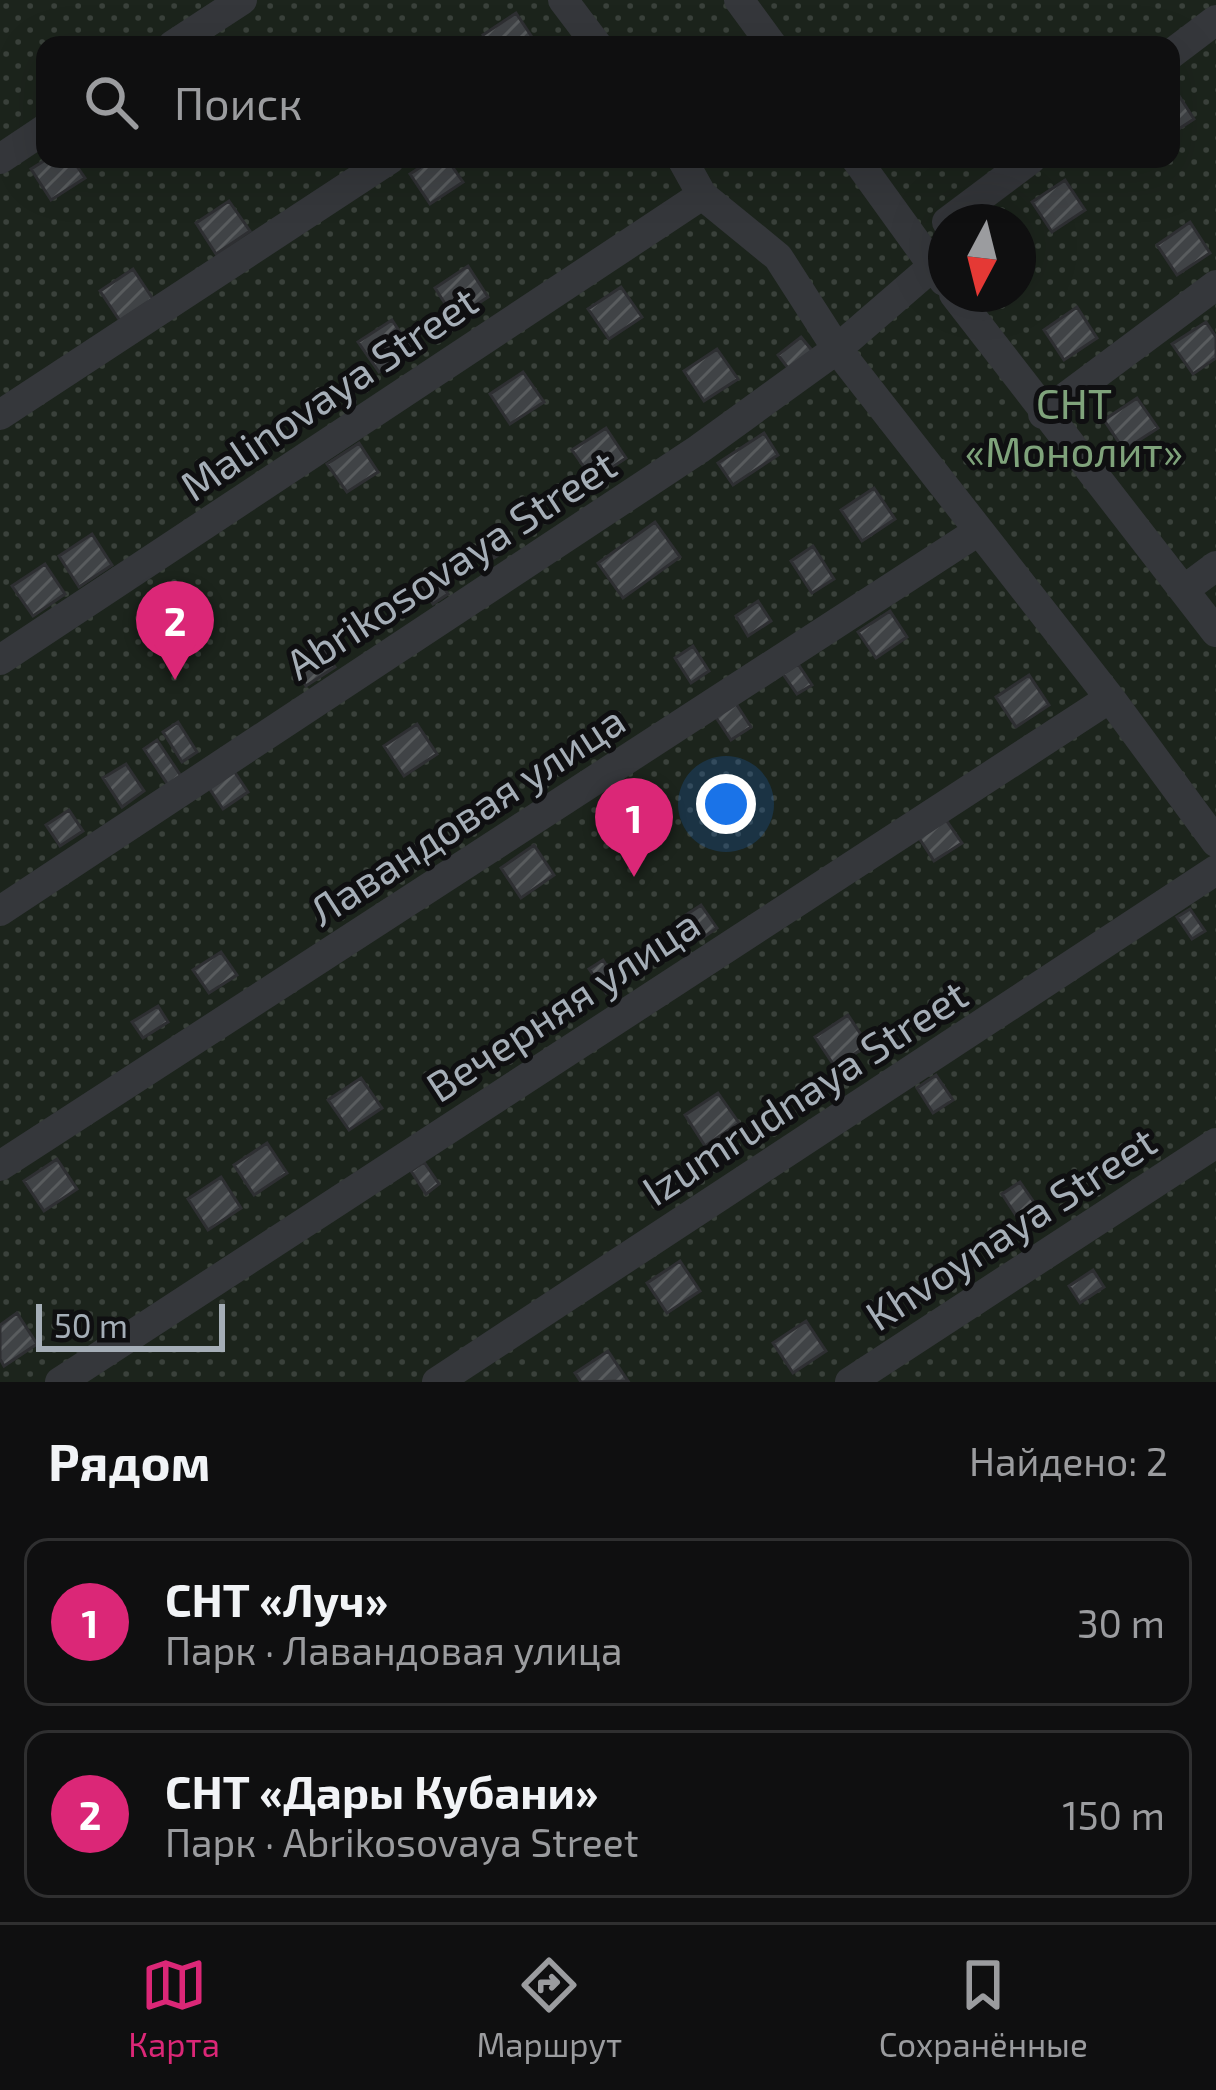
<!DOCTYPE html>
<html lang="ru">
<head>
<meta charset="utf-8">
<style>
	:root { --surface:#0f0f10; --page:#181819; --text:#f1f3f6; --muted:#9b9c9f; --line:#2f2f30; --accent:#db2777 }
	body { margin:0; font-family:"Exo 2",sans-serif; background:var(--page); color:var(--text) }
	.compass { position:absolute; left:928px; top:204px; width:108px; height:108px; border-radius:50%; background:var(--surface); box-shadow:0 12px 48px #0002; rotate:187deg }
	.scale { position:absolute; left:36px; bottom:30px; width:189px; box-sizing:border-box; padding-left:12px; border:6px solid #a5aeb7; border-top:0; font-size:33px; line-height:42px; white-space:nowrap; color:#a5aeb7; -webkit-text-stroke:9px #0f0f11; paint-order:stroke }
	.you { position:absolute; left:726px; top:804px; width:42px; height:42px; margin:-30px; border:9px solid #fff; border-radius:50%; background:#1a73e8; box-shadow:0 0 0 18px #1a73e833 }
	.badge { display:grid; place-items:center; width:78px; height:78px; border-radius:50%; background:var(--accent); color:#fff; font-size:39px; font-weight:700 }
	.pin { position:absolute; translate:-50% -99px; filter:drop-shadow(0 3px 6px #0008) }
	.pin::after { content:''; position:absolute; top:63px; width:42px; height:36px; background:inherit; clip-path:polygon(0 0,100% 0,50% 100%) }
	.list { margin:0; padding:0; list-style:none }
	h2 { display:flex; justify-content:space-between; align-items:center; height:156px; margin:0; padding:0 48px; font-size:51px }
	h2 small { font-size:39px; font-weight:400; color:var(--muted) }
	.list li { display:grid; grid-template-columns:78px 1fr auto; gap:36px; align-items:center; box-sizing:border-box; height:168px; margin:0 24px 24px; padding:0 24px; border:3px solid var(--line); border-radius:24px }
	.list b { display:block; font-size:45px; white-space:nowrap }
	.list p { margin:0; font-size:39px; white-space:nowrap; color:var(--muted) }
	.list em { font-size:39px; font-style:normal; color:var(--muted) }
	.icon { flex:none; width:66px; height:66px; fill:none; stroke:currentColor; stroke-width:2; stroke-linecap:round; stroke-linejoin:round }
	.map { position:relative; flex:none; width:1216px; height:1382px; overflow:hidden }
	.search { position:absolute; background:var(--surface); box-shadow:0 12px 48px #0002; left:36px; right:36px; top:36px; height:132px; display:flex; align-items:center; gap:30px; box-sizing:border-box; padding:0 42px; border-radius:24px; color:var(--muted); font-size:45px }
	.sheet { height:540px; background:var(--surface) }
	nav { display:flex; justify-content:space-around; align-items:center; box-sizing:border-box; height:168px; border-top:3px solid var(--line); background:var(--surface); font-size:33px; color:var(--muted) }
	nav a { display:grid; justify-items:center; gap:6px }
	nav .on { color:var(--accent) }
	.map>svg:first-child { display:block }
	.garden { fill:url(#garden-dots); fill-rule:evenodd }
	.building { fill:url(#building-hatch); stroke:#2e2f32; stroke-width:3 }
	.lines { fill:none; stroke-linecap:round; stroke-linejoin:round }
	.minor { stroke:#35373b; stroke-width:30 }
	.labels { text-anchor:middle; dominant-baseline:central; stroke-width:10; stroke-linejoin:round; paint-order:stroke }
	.street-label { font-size:42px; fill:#a5aeb7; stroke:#0f0f11 }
	.park-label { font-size:42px; fill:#7fa37b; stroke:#0f0f11 }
</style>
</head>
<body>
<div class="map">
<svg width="1216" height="1382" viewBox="0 0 1216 1382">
	<defs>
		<pattern id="garden-dots" width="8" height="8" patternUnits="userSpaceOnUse" patternTransform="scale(3)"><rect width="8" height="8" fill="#1c241c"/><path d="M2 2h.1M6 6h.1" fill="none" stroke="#3a413b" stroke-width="1.8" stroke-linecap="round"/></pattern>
		<pattern id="building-hatch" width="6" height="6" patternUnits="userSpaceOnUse" patternTransform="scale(3)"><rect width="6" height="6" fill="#404346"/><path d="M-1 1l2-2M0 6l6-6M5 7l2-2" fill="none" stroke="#595c5e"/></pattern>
	</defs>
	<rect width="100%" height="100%" fill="#141416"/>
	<path class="garden" d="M0 0H1216V1382H0ZM45 45H1171V159H45ZM946 222H1018V294H946Z"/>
	<path class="building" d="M516 13 536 43 490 45 483 35Z
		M1174 88 1194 119 1171 134V90Z
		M47 159H72L85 178 51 200 31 169Z
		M433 159H447L463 182 430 204 410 174Z
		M1065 180 1085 210 1052 232 1032 202Z
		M229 201 250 231 216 254 196 223Z
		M1190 222 1210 253 1177 275 1157 245Z
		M468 266 488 297 455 319 435 288Z
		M133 269 153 299 120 321 100 291Z
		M621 287 642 317 609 339 588 309Z
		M1077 307 1097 338 1064 360 1044 330Z
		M392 320 412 350 379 372 358 342Z
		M1206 322 1216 337V358L1193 374 1172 344Z
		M801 337 815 354 791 372 778 355Z
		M717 349 738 379 704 401 684 371Z
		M523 372 544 402 510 424 490 394Z
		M1137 398 1158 428 1124 450 1104 420Z
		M606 428 626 458 593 480 572 450Z
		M764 433 778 455 733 485 718 463Z
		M359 443 378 472 347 492 327 464Z
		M874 488 895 519 862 541 841 510Z
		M655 522 680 557 623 598 598 563Z
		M494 527 508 549 494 558 480 537Z
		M92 534 112 565 79 587 59 556Z
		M813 546 834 579 812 593 791 561Z
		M45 564 65 594 33 616 12 586Z
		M431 569 448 594 433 604 416 579Z
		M758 601 771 621 748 636 736 616Z
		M890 611 907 637 876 658 858 632Z
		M319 642 335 667 306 686 290 661Z
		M693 646 709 671 691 683 675 658Z
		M798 664 812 685 797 694 783 674Z
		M1029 675 1049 705 1016 727 996 697Z
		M735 702 751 727 731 740 715 716Z
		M178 722 197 752 182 762 163 732Z
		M417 724 437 754 404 776 384 746Z
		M157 740 181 776 168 785 144 749Z
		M126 764 144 791 122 807 103 778Z
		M234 771 248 792 223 809 209 788Z
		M69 810 83 831 60 846 46 825Z
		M944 817 962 843 934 861 917 835Z
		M534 845 554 875 521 898 501 868Z
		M701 905 717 928 701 939 686 915Z
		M1190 909 1205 931 1192 939 1177 917Z
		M221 952 237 975 209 993 193 970Z
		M603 960 619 985 606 993 589 969Z
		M158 1006 168 1022 143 1038 132 1022Z
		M848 1015 868 1045 835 1067 815 1037Z
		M936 1075 953 1100 933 1113 917 1088Z
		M361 1078 382 1108 349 1130 328 1100Z
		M718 1093 739 1123 705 1146 685 1115Z
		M267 1143 287 1173 254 1195 234 1165Z
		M57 1159 77 1189 44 1211 24 1181Z
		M424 1162 439 1184 426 1194 411 1171Z
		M221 1177 241 1208 208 1230 188 1199Z
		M1020 1182 1040 1211 1021 1223 1002 1194Z
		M680 1261 700 1291 667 1313 647 1283Z
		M1093 1270 1104 1287 1080 1303 1069 1286Z
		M17 1313 37 1344 4 1366 0 1359V1325Z
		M806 1321 826 1351 793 1373 773 1343Z
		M608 1351 628 1381 581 1382 575 1373Z"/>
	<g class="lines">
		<path class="minor" d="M563 0 597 45
			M739 0 772 45
			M173 45 242 0
			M1171 54 1216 20
			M0 159 45 129
			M682 159 702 195 778 257 837 349 1110 698 1216 842
			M856 159 944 281
			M947 222 1031 159
			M954 294 1216 632
			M1043 414 1216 285
			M0 415 390 159
			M1185 589 1216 566
			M0 660 702 195
			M0 911 699 449 837 349 933 266
			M0 1166 977 532
			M60 1382 1110 698
			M437 1382 1216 870
			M850 1382 1216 1143"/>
	</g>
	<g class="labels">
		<g class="street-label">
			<text transform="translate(328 392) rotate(-34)">Malinovaya Street</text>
			<text transform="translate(450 563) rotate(-33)">Abrikosovaya Street</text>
			<text transform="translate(466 814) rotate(-33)">Лавандовая улица</text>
			<text transform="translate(562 1004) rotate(-33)">Вечерняя улица</text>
			<text transform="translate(804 1091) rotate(-33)">Izumrudnaya Street</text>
			<text transform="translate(1010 1227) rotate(-33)">Khvoynaya Street</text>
		</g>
		<g class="park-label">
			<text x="1074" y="402">СНТ<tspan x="1074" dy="48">«Монолит»</tspan></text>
		</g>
	</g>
</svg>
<svg class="compass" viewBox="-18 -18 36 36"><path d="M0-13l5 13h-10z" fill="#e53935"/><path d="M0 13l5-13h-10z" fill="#9b9c9f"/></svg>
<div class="scale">50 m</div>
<div class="you"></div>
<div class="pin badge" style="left:634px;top:877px">1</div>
<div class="pin badge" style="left:175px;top:680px">2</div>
<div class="search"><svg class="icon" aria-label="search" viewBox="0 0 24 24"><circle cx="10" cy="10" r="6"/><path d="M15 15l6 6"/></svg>Поиск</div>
</div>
<section class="sheet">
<h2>Рядом<small>Найдено: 2</small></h2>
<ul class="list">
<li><span class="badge">1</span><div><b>СНТ «Луч»</b><p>Парк · Лавандовая улица</p></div><em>30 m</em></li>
<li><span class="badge">2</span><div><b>СНТ «Дары Кубани»</b><p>Парк · Abrikosovaya Street</p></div><em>150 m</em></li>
</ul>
</section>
<nav>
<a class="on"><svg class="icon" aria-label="map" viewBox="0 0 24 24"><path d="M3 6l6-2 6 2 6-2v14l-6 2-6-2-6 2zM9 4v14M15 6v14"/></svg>Карта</a>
<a><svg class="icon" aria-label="directions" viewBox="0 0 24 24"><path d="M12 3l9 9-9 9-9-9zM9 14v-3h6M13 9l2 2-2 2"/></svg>Маршрут</a>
<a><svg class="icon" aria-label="saved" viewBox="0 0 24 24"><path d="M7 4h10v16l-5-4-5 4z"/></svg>Сохранённые</a>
</nav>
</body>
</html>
